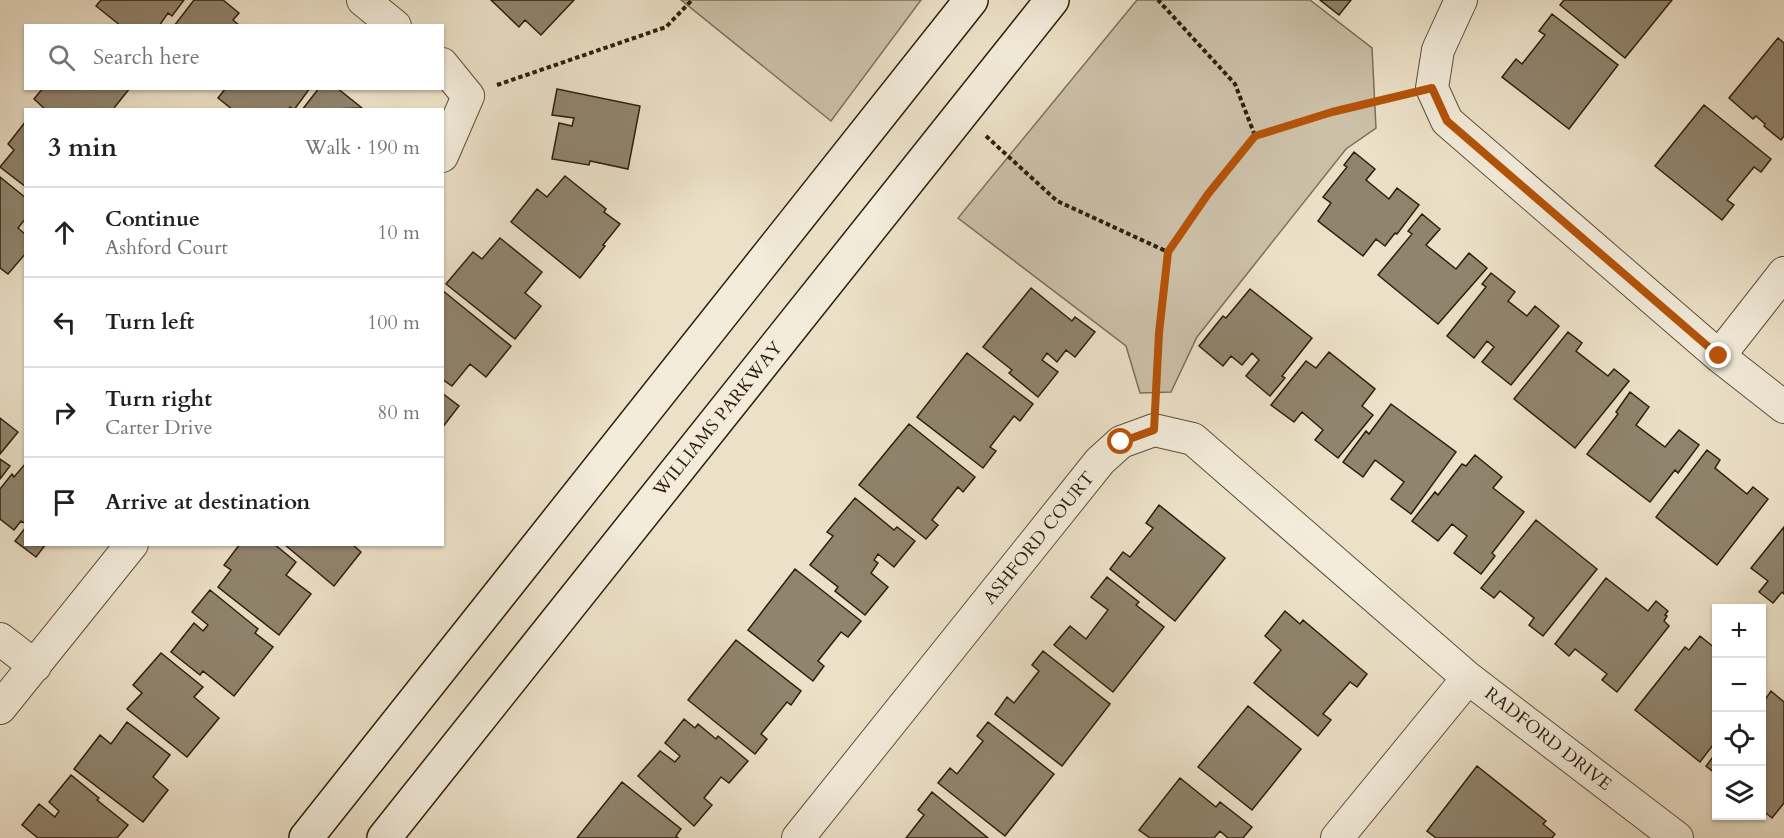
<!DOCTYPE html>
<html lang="en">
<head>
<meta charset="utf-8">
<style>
	:root { --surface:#fff; --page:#f2f2f2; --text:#202124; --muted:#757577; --line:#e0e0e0 }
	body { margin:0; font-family:Cardo,serif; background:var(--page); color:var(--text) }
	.controls { position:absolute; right:18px; bottom:18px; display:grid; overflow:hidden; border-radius:0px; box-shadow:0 2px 4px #0004 }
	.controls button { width:54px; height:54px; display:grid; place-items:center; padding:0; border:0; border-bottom:2px solid var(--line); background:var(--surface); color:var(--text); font:30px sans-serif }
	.stop { position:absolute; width:18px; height:18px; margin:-14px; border:4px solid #b45309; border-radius:50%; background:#fff }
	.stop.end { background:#b45309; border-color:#fff; box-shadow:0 2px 6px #0008 }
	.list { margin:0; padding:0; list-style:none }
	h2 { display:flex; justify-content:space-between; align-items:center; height:78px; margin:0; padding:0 24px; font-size:26px }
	h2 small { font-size:20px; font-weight:400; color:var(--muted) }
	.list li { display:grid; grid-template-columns:39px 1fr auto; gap:18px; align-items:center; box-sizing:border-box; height:90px; padding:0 24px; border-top:2px solid var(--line) }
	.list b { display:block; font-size:22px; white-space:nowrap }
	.list p { margin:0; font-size:20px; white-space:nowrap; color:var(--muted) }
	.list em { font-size:20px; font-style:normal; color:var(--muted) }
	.icon { flex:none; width:33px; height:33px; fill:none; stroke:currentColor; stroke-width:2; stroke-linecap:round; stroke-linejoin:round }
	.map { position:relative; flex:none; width:1784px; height:838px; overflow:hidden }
	.search { position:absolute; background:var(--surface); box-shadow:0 2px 4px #0004; left:24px; top:24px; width:420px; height:66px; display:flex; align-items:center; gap:15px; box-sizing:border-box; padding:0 21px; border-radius:0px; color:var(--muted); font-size:22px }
	.panel { position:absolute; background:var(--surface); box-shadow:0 2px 4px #0004; left:24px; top:108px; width:420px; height:438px; border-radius:0px }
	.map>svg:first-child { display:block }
	.green { fill:#ccc0a8; stroke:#7c705a; stroke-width:1.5 }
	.building { fill:#90846e; stroke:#2d1f0c; stroke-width:1.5 }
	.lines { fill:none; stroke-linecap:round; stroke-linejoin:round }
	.minor-casing { stroke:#5d503b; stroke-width:34 }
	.secondary-casing { stroke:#2d1f0c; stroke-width:36 }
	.path { stroke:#2d1f0c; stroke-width:4; stroke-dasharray:4.5 3; stroke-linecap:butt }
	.minor { stroke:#f3ecdb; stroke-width:32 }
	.secondary { stroke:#f3ecdb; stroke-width:33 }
	.route { stroke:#b45309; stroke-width:8 }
	.labels { text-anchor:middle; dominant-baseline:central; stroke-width:4.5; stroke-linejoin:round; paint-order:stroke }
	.street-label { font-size:18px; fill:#2d1f0c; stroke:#f3ecdb }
</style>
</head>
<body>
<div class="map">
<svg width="1784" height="838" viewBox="0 0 1784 838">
	<rect width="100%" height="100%" fill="#ece1c8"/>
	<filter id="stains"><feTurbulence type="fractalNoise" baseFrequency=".00333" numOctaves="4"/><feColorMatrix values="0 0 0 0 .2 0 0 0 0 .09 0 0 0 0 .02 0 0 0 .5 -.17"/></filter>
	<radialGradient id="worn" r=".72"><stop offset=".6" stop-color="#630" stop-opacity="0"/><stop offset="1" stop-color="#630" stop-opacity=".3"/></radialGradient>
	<path class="green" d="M681 0H921L831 121Z
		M1137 0H1310L1372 48 1376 128 1346 149 1197 337 1171 392 1140 393 1126 346 958 218Z"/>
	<path class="building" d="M101 0H184L172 16 168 13 159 26H121L96 6Z
		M194 0H223L239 13 233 20 240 26H174Z
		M491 0H574L541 35 525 20 519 27Z
		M1320 0H1351L1339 15Z
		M1564 0H1672L1625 58 1560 5Z
		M1552 14 1618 65 1569 129 1502 77 1516 59 1522 64 1545 35 1539 31Z
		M1778 38 1784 43V136L1781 140 1764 126 1765 124 1756 116 1753 119 1729 98Z
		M43 88H130L114 108 115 110H46L34 99Z
		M226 88H310L294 110 290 107 288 110H233L218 98Z
		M319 88H337L362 108 302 110Z
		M557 89 640 106 628 169 590 161 589 165 552 159 559 123 572 126 574 118 552 115Z
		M1704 105 1771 159 1761 172 1754 167 1727 200 1734 205 1722 220 1655 166Z
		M26 121V187L0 167 14 150 8 144Z
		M1354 152 1375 169 1366 180 1389 199 1397 188 1419 205 1397 234 1395 233 1385 246 1376 239 1363 256 1318 221 1331 203 1323 197 1347 167 1344 165Z
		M565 176 606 209 604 212 620 224 603 245 605 246 580 278 511 222 537 189 547 197Z
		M0 177 26 198V218L18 228 26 235V253L8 274 0 268Z
		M1422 214 1440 229 1426 245 1456 269 1469 253 1487 268 1438 324 1378 275 1412 234 1408 231Z
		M500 238 542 272 525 293 541 306 515 339 446 284 473 252 482 259Z
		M1491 273 1515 292 1508 301 1527 316 1535 306 1559 326 1511 385 1482 362 1494 347 1487 341 1474 358 1447 336 1486 287 1482 284Z
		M1031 288 1072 321 1075 317 1095 332 1075 357 1066 350 1057 362 1047 353 1042 360 1058 372 1038 397 1009 373 1012 370 983 347Z
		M1250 289 1312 338 1282 376 1285 378 1270 396 1246 376 1259 360 1252 353 1242 365 1231 356 1223 366 1199 346 1223 316 1226 318Z
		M442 290 511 346 486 377 470 364 452 386 442 379Z
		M1568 332 1582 343 1576 351 1608 376 1614 369 1629 381 1575 448 1514 399Z
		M1329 352 1375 389 1362 406 1373 415 1338 458 1315 440 1323 430 1302 412 1294 422 1271 405 1306 361 1316 368Z
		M967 353 1033 404 1020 421 1014 416 990 447 996 451 983 468 917 417Z
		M1630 392 1649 407 1636 425 1665 447 1679 430 1699 445 1678 473 1675 470 1650 502 1587 454 1618 414 1616 412Z
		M442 393 459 406 442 428Z
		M1391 404 1456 452 1411 514 1391 499 1404 482 1375 460 1363 477 1343 462 1366 431 1369 434Z
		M0 418 18 432 0 454Z
		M909 424 975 477 963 492 958 487 932 520 938 525 926 539 859 485Z
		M1707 450 1720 460 1715 468 1747 494 1753 487 1768 499 1717 565 1656 517Z
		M1475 455 1502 477 1493 488 1524 512 1492 553 1495 556 1481 574 1454 553 1467 536 1452 524 1438 541 1412 521 1435 492 1438 495 1462 464 1466 466Z
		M0 459 10 466 0 479Z
		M26 463V524L21 521 14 530 0 519V489L12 474 14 477Z
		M855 498 894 530 897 527 915 541 894 567 878 554 874 560 878 563 871 573 888 587 865 615 835 591 838 587 810 565 833 536 827 532Z
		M1159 505 1225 558 1175 621 1110 569 1123 552 1130 557 1153 528 1146 523Z
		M1536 520 1597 569 1543 636 1529 625 1534 618 1500 591 1494 598 1481 588Z
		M26 527V544H46L36 557 15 541Z
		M1784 527V594L1782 592 1773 603 1759 592 1768 581 1751 568Z
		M240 544H274L296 562 286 575 311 594 279 635 218 587 231 570 224 565Z
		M284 544H352L361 552 334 586Z
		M795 569 861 621 848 637 841 632 818 661 824 666 813 681 748 630Z
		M1107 577 1139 602 1136 605 1164 627 1113 692 1054 645 1070 626 1086 639 1108 610 1091 597Z
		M1606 578 1648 611 1656 601 1668 611 1665 615 1667 616 1664 621 1669 626 1617 692 1602 680 1607 674 1575 649 1569 656 1555 644Z
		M210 590 258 629 255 633 273 647 234 696 203 671 200 675 171 652 194 623 203 631 208 625 192 612Z
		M1285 611 1300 624 1303 620 1367 674 1357 687 1350 682 1323 714 1331 720 1318 736 1254 683 1281 650 1265 636Z
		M1700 636 1716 649V741L1700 762 1635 710 1685 647 1689 650Z
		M736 640 801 691 791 705 787 702 761 734 767 739 755 754 688 700Z
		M1043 651 1110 704 1062 766 995 714 1007 697 1014 703 1039 671 1032 665Z
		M161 653 203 687 194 697 219 718 187 757 127 709 142 693 133 685Z
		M1771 691 1784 702V803L1772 818 1762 810V704Z
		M1248 706 1301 749 1252 810 1198 767Z
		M684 719 695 728 698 724 716 739 718 736 748 761 729 783 721 777 704 798 712 805 694 826 638 776 660 751 675 762 680 756 665 743Z
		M127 722 170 755 153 777 168 790 143 822 74 769 100 735 111 744Z
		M988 722 1054 774 1005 836 938 783 950 768 957 774 983 741 977 736Z
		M1716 753V774L1706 766Z
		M1477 766 1546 821 1543 824 1555 834 1552 838H1436L1427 831Z
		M71 775 99 798 97 800 128 825 117 838H38L22 825 39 804 55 817 59 811 49 802Z
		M1180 778 1216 807 1220 802 1252 827 1243 838H1228L1220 831 1214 838H1150L1139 830Z
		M622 782 681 829 676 836 678 838H577Z
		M932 792 988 838H906L924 815 918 810Z"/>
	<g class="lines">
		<defs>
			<path id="minor" d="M363 0 395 26
				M1461 0 1438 50 1432 88 1447 121 1719 356 1784 407
				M442 64 468 96 442 156
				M1719 356 1784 273
				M0 639 35 666
				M0 708 132 544
				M798 838 1100 461 1121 442 1154 430 1193 439 1468 678 1677 838
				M1337 838 1468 678"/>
			<path id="secondary" d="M306 838 971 0
				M384 838 1052 0"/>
		</defs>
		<use href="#minor" class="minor-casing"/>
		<use href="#secondary" class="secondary-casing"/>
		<path class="path" d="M497 85 666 27 692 0
			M986 136 1057 201 1168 252
			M1255 136 1332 112 1402 95
			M1155 398 1159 333 1168 252 1208 194 1255 136 1235 84 1158 0"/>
		<use href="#minor" class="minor"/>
		<use href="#secondary" class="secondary"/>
	</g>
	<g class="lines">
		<path class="route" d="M1121 442 1154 430 1159 333 1168 252 1208 194 1255 136 1332 112 1432 88 1447 121 1719 356"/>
	</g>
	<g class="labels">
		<g class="street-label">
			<text transform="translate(718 419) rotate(-51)">WILLIAMS PARKWAY</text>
			<text transform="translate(1039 538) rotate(-51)">ASHFORD COURT</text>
			<text transform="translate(1548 739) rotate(38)">RADFORD DRIVE</text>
		</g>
	</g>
	<rect width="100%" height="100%" filter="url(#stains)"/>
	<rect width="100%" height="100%" fill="url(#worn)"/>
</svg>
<div class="controls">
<button>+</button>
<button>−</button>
<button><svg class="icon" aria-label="locate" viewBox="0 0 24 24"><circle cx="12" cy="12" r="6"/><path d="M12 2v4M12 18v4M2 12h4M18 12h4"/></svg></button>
<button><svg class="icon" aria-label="layers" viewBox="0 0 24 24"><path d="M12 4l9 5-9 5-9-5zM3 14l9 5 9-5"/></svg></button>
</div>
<div class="stop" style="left:1121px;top:442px"></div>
<div class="stop end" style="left:1719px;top:356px"></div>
<div class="search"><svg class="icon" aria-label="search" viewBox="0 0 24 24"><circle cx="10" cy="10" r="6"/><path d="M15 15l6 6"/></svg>Search here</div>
<section class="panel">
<h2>3 min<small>Walk · 190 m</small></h2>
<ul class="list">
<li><svg class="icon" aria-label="ahead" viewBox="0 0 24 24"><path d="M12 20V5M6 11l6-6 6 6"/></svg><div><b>Continue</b><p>Ashford Court</p></div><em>10 m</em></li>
<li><svg class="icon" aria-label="left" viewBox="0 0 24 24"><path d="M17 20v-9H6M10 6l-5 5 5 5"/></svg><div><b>Turn left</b></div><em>100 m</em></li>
<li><svg class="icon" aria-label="right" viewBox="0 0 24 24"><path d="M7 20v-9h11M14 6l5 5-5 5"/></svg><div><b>Turn right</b><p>Carter Drive</p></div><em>80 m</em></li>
<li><svg class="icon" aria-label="arrive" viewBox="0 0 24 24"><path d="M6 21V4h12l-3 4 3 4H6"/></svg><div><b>Arrive at destination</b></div></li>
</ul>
</section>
</div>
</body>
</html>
